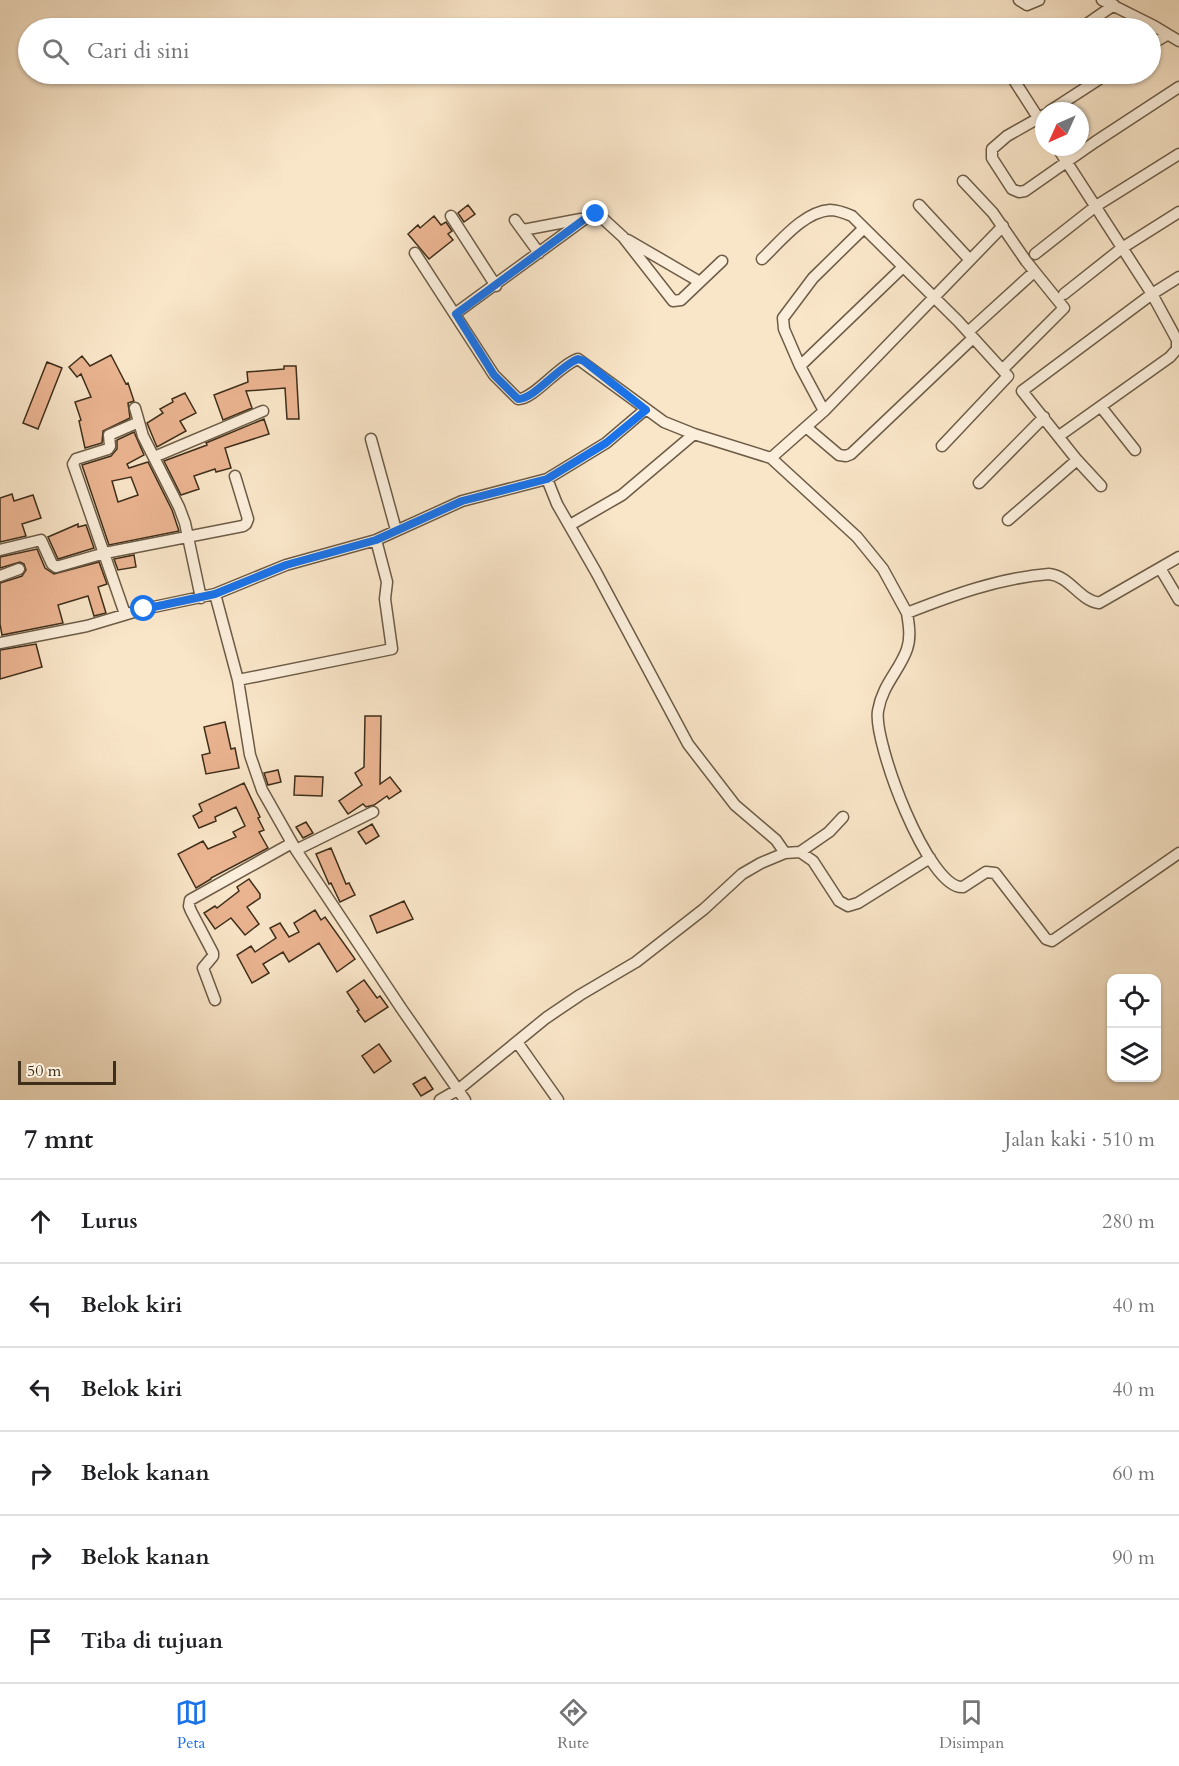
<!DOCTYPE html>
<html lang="id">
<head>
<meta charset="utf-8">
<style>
	:root { --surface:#fff; --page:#f6f6f6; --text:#202124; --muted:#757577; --line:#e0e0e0; --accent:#1a73e8 }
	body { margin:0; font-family:Cardo,serif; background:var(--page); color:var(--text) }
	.controls { position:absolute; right:18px; bottom:18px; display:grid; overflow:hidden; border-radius:12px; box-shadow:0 2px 4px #0004 }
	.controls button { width:54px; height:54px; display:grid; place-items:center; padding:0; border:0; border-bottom:2px solid var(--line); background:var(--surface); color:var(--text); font:30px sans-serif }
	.compass { position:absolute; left:1035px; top:102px; width:54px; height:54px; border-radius:50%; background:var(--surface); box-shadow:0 2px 4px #0004; rotate:225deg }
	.scale { position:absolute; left:18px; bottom:15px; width:98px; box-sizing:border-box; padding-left:6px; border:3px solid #3e2e1a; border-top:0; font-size:16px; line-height:21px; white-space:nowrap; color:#3e2e1a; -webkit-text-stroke:4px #fbeedb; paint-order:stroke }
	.stop { position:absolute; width:18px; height:18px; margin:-14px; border:4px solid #1a73e8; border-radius:50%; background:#fff }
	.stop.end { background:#1a73e8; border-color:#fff; box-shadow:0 2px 6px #0008 }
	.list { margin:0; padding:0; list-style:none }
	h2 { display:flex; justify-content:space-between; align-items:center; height:78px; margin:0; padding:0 24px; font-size:26px }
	h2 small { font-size:20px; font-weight:400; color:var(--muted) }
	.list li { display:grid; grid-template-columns:39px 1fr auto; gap:18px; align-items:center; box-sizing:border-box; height:84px; padding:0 24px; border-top:2px solid var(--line) }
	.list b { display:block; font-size:22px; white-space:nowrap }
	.list em { font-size:20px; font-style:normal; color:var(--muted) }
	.icon { flex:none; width:33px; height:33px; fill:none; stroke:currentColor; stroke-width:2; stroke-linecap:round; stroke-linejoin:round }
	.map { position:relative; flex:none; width:1179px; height:1100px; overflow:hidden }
	.search { position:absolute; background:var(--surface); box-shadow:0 2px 4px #0004; left:18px; right:18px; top:18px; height:66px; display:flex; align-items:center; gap:15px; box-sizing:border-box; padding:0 21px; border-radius:33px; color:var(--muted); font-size:22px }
	.sheet { height:582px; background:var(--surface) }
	nav { display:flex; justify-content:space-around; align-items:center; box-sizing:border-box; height:84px; border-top:2px solid var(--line); background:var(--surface); font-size:16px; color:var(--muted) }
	nav a { display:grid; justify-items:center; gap:3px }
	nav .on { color:var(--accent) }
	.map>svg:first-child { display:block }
	.building { fill:#ebb491; stroke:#3e2e1a; stroke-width:1.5; fill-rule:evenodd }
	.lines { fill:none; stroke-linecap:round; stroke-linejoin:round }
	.street-casing { stroke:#6d5c46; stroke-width:13 }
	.street { stroke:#fbeedb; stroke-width:10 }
	.route { stroke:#1a73e8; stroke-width:8 }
</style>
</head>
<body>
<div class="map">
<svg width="1179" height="1100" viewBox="0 0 1179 1100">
	<rect width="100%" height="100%" fill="#f9e5c8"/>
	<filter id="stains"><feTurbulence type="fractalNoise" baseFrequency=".00333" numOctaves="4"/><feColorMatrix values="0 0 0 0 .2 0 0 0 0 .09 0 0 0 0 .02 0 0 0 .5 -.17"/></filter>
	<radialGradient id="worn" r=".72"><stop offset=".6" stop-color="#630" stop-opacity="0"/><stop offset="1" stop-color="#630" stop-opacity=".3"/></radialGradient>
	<path class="building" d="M468 205 475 214 464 222 458 213Z
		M434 216 441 225 446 222 452 231 448 234 453 240 429 259 408 234 418 225 420 228Z
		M111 355 126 384 128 383 134 401 128 403 130 418 103 431 102 443 85 448 79 421 81 420 75 402 91 397 81 374 77 377 69 367 82 356 90 366Z
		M47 362 62 368 38 429 23 423Z
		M284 366H296L299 419H287L285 388 246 391 252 408 223 420 214 395 248 382 247 372 284 369Z
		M185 393 196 413 180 421 186 431 157 447 147 423 163 413 160 409 173 402 172 399Z
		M264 419 269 434 225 448 231 468 216 472 215 469 194 476 199 489 181 495 164 461 207 445 206 443Z
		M134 432 144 455 127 464 129 468 148 462 172 510 179 531 109 545 82 465 111 456 117 449V440ZM131 477 138 495 118 502 112 481Z
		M12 494 14 501 33 495 41 518 22 524 26 536 0 542V498Z
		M78 524V527L86 525 94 548 58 559 48 537Z
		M37 549 45 568 54 574 99 562 107 584 98 587 106 613 94 616 88 596 58 605 63 623 2 635 0 624V583L22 576 26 570 24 564 20 562 0 568V557Z
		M134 555 136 567 118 570 114 559Z
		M36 644 42 667 0 679V650Z
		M365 716H381L380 784 390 777 401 791 389 799 387 796 374 805 366 807 363 804 348 814 339 801 362 785 355 773 364 767Z
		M225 722 231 749 235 748 239 768 206 774 202 755 210 753 204 727Z
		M278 770 281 782 268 785 264 773Z
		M295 776 323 777 322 796 294 795Z
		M244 783 260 817 258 818 264 830 259 832 268 848 211 878V879L196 888 178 854 203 841 208 849 236 837 233 832 245 826 236 807 215 817 216 821 199 828 193 816 202 811 199 804Z
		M306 822 313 833 303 838 296 827Z
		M372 824 379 836 366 844 358 832Z
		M331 848 346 884 349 883 355 895 340 902 331 883 329 884 316 854Z
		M249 879 260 894V898L247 907 259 924 245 935 231 918 215 929 204 913 215 906 217 908 239 891 237 887Z
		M404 901 413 919 377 933 370 916Z
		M315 910 321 920 325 917 355 959 337 972 319 943 289 962 283 952 263 964 269 973 252 983 237 955 251 946 255 952 276 938 270 928 280 923 289 937 299 932 294 923Z
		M364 980 377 998 380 996 388 1007 365 1022 357 1011 359 1010 347 992Z
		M379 1044 391 1061 374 1073 362 1056Z
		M425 1077 433 1089 421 1096 413 1084Z"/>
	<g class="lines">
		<defs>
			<path id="street" d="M1019 0 1027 5 1039 0
				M1102 0 1154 26 1179 41
				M1081 28 1114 5
				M1150 45 1167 35
				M1017 74 1012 77 1044 127
				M1050 111 1107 74
				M1044 115 1007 136 992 149V158L1012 189 1019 192 1025 191 1095 142 1179 87
				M1057 147 1152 294 1177 340V349L1170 357 1059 436
				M963 181 993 213 1026 261 1064 308 1003 369
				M919 205 970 260
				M451 216 496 286
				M515 220 539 253
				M523 230 581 219
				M628 240 700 282
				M415 253 494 375 518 399C533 400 558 366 578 359L664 422 694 434 771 458 857 537 883 569 907 613C953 595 999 578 1049 574 1070 576 1079 600 1099 603L1179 557
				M1035 254 1096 206 1179 154
				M762 259C780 242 803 212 830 210 838 210 845 213 852 216L958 321 1008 376 942 446
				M1064 294 1122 248 1179 212
				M456 313 586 218 596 214 599 215 623 237 673 301 681 300 722 261
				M968 332 1034 272
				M800 366 903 267
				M1101 407 1135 450
				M135 408 143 436 179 507 185 523 201 598
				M824 411 800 366 784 329 783 318 813 278 864 228
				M806 427 839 455 846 456 851 454 973 338
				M371 439 396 530
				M154 457 263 411
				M771 458 824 411 1003 226
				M547 479 557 504 596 572 688 744 735 805 776 840 785 853
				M979 483 1044 417
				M1101 486 1077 460 1022 391 1152 294 1179 277
				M1008 520 1077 460
				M570 525 622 495 694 434
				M0 550 41 540 52 564 56 567 105 553 243 526 246 524 248 519 235 476
				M1160 568 1179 600
				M0 576 19 569
				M215 594 238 680 250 755 262 790 296 850 401 1008 465 1100
				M907 613C909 625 911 638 907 649 900 670 882 685 878 711 873 741 928 890 963 887L986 872 995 873 1046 939 1052 941 1179 853
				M125 614 73 464 76 459 108 449 110 446 109 435 139 422
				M0 643 87 626 144 609 215 594 286 565 376 540 462 501 547 479 606 443 646 409
				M238 680 392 649 385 599 387 582 376 540
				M296 850 373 812
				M800 852 829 832 843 817
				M215 1000 203 968 213 956V953L191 911 189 906 190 900 292 843
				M517 1042 558 1100
				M440 1100 459 1089 546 1018 580 995 636 962 704 909 742 874 761 863 785 853 800 852 813 861 839 901 848 906 858 903 930 858"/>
		</defs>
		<use href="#street" class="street-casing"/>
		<use href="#street" class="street"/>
	</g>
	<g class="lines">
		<path class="route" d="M144 609 215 594 286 565 376 540 462 501 547 479 606 443 646 410 584 361 578 359C559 366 533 400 518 399L494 375 456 314 586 218 596 214"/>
	</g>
	<rect width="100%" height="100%" filter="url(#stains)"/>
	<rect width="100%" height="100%" fill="url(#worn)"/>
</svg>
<div class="controls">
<button><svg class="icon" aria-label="locate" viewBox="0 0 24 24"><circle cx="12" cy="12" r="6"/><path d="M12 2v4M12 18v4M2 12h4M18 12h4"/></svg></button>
<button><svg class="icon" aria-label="layers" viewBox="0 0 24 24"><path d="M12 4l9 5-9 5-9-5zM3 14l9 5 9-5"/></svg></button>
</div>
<svg class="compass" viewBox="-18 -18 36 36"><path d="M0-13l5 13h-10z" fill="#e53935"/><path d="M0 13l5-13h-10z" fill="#757577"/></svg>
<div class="scale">50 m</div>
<div class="stop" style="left:144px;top:609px"></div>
<div class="stop end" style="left:596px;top:214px"></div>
<div class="search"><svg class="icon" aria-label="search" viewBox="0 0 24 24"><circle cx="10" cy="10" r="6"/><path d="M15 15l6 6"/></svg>Cari di sini</div>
</div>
<section class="sheet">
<h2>7 mnt<small>Jalan kaki · 510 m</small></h2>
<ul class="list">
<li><svg class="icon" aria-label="ahead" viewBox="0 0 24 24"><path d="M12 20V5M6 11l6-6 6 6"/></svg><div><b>Lurus</b></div><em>280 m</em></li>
<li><svg class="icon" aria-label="left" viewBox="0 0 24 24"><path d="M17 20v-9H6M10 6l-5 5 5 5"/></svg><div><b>Belok kiri</b></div><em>40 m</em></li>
<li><svg class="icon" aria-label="left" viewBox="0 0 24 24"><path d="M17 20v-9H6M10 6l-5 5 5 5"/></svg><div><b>Belok kiri</b></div><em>40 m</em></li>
<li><svg class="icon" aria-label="right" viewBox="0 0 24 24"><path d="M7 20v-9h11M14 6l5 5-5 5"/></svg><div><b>Belok kanan</b></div><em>60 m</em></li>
<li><svg class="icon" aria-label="right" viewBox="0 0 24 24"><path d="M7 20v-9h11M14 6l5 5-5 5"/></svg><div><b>Belok kanan</b></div><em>90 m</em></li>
<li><svg class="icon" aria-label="arrive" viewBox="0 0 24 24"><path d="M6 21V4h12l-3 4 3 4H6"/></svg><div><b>Tiba di tujuan</b></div></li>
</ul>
</section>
<nav>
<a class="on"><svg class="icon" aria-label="map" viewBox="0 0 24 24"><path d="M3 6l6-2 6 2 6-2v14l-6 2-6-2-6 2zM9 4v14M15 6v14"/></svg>Peta</a>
<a><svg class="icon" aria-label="directions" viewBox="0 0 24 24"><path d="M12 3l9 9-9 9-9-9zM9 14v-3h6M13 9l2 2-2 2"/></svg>Rute</a>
<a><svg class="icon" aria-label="saved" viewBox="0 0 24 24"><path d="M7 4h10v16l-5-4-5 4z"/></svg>Disimpan</a>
</nav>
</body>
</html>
